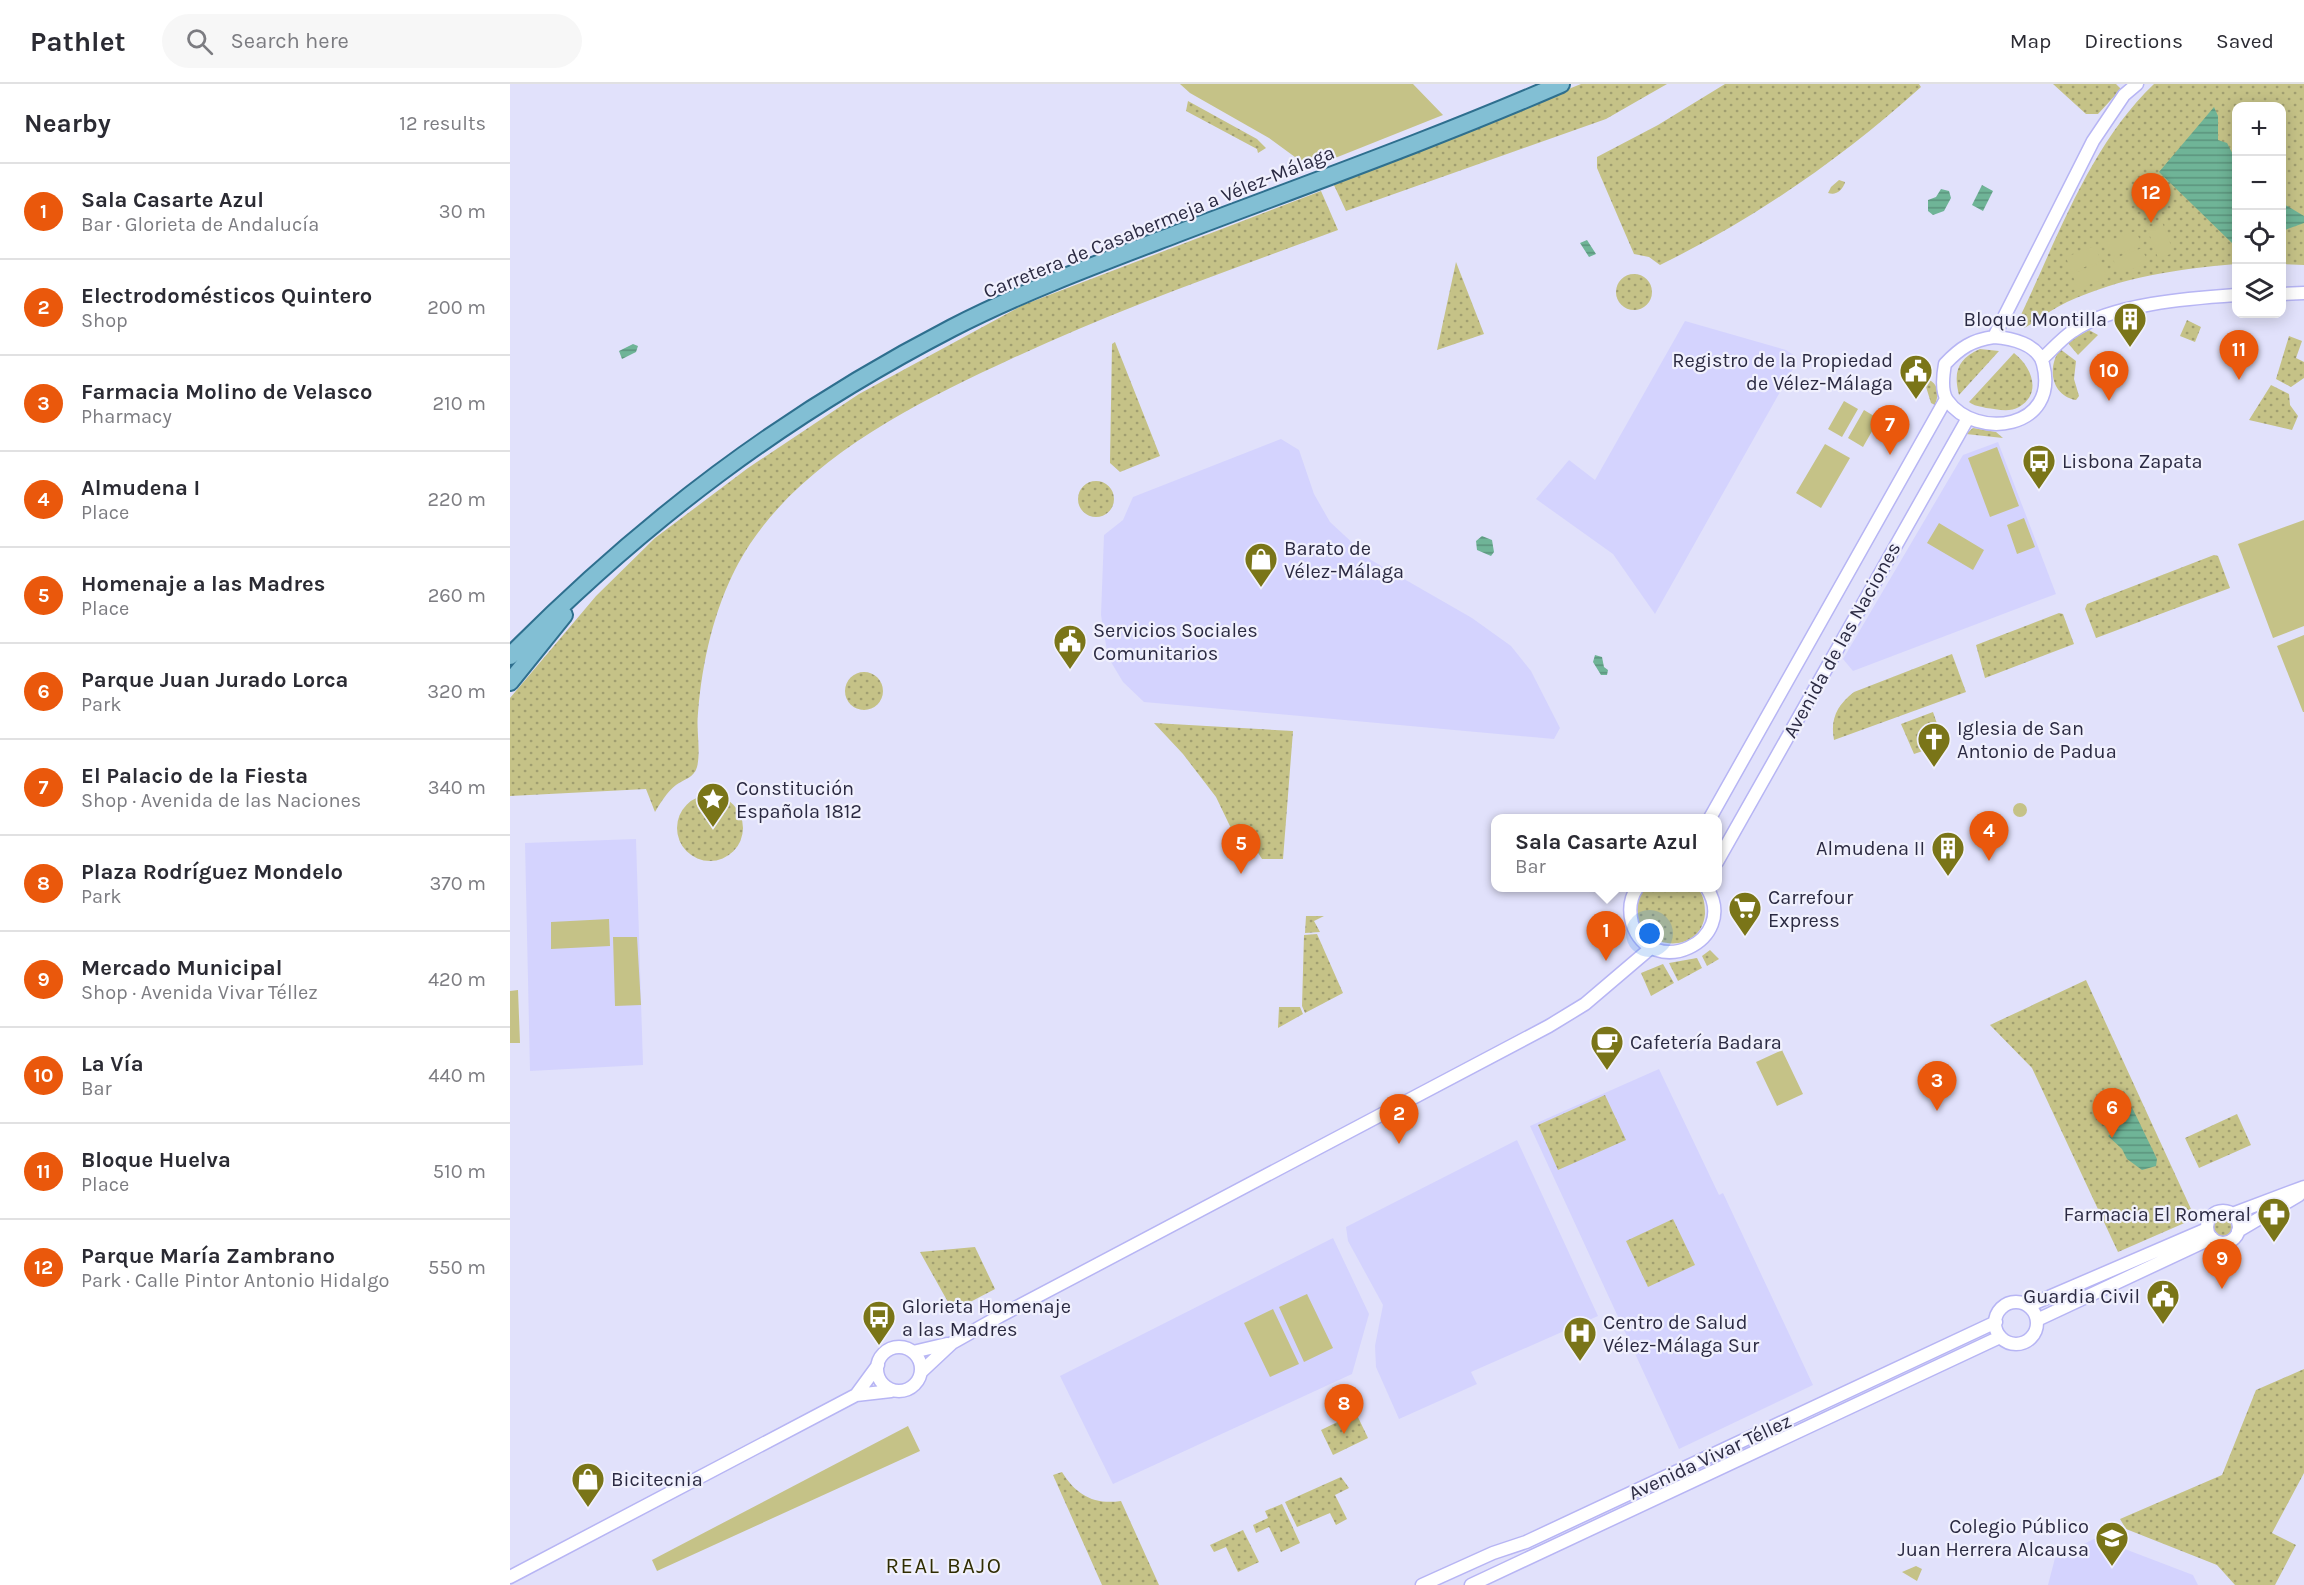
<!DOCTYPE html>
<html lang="en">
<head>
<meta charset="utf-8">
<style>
	:root { --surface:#fff; --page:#f7f7f7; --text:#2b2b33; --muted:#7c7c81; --line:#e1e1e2; --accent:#ea580c }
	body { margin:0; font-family:Karla,sans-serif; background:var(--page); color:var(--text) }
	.controls { position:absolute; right:18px; top:18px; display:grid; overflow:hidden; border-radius:12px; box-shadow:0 3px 15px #0003 }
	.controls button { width:54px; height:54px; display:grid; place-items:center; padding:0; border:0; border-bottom:2px solid var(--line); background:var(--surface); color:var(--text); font:30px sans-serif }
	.you { position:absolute; left:1140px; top:850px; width:21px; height:21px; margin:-15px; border:4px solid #fff; border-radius:50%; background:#1a73e8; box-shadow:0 0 0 9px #1a73e833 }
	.badge { display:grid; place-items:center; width:39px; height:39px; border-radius:50%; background:var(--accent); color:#fff; font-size:20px; font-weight:700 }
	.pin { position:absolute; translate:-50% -50px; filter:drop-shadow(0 2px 3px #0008) }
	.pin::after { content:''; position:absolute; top:32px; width:21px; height:18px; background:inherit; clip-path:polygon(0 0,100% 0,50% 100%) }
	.popup { position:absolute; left:981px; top:730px; width:231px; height:78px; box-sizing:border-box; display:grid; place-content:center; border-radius:12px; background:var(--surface); filter:drop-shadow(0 2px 4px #0005); font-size:20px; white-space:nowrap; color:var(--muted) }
	.popup b { font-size:22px; color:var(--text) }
	.popup::after { content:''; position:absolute; left:50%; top:100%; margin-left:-12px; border:12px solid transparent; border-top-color:var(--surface) }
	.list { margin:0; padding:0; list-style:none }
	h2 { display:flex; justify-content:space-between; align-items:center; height:78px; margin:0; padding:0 24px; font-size:26px }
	h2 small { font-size:20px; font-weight:400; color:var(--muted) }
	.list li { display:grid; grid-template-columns:39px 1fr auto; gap:18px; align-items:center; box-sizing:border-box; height:96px; padding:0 24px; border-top:2px solid var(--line) }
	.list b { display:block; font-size:22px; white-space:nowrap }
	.list p { margin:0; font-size:20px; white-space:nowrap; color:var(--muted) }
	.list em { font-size:20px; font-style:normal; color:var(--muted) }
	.icon { flex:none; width:33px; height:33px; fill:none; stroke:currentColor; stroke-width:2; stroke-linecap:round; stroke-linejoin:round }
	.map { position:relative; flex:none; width:1794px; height:1501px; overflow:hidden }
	header { display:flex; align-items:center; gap:36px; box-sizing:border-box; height:84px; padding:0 30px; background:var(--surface); border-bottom:2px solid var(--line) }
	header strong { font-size:28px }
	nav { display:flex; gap:33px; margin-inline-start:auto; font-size:21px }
	.search { width:420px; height:54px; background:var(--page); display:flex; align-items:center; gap:15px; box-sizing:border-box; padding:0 21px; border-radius:33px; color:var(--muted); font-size:22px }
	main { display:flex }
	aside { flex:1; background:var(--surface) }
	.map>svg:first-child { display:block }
	.built { fill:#d4d3fe }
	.grass { fill:url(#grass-dots) }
	.garden { fill:#c5c287 }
	.water { fill:url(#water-rules) }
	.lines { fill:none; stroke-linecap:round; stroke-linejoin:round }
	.minor-casing { stroke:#b7b5f4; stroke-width:15 }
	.major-casing { stroke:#2e6f8e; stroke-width:20 }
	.minor { stroke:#fff; stroke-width:12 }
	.major { stroke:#82bfd4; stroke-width:16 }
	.labels { text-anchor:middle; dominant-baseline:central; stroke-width:4.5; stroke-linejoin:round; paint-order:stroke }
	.street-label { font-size:20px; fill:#2b2a42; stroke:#f0f0fd }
	.poi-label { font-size:20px; fill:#2b2a42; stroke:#f0f0fd; text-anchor:start }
	.quarter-label { font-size:22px; letter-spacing:1.5px; fill:#302d02; stroke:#f0f0fd }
</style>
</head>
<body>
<header>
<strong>Pathlet</strong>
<div class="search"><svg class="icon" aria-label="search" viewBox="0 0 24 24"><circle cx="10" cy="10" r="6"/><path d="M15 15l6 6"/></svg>Search here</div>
<nav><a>Map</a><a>Directions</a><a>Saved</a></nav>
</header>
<main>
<aside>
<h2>Nearby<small>12 results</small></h2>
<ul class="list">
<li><span class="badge">1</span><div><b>Sala Casarte Azul</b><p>Bar · Glorieta de Andalucía</p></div><em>30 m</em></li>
<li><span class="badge">2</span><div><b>Electrodomésticos Quintero</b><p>Shop</p></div><em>200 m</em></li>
<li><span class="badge">3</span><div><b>Farmacia Molino de Velasco</b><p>Pharmacy</p></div><em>210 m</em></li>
<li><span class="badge">4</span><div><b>Almudena I</b><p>Place</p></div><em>220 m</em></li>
<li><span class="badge">5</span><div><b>Homenaje a las Madres</b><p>Place</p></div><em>260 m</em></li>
<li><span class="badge">6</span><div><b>Parque Juan Jurado Lorca</b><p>Park</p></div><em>320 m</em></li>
<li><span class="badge">7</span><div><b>El Palacio de la Fiesta</b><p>Shop · Avenida de las Naciones</p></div><em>340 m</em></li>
<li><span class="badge">8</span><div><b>Plaza Rodríguez Mondelo</b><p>Park</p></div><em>370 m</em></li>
<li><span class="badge">9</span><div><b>Mercado Municipal</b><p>Shop · Avenida Vivar Téllez</p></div><em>420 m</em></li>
<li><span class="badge">10</span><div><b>La Vía</b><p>Bar</p></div><em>440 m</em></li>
<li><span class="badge">11</span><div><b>Bloque Huelva</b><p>Place</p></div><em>510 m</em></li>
<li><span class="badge">12</span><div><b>Parque María Zambrano</b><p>Park · Calle Pintor Antonio Hidalgo</p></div><em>550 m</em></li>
</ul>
</aside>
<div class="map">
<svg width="1794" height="1501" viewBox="0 0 1794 1501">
	<defs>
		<pattern id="grass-dots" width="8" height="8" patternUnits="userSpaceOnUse" patternTransform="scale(1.5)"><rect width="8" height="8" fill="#c5c287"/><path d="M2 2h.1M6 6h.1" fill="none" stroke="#a09e70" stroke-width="1.8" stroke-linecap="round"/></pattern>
		<pattern id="water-rules" width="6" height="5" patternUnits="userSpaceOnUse" patternTransform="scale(1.5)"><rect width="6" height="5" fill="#6fb497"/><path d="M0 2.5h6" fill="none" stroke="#5b937d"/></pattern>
	</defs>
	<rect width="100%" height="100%" fill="#e1e1fb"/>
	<path class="built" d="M1175 237 1276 266 1285 272 1284 283 1145 530 1103 470 1026 415 1059 376 1085 396Z
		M771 355 789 366 804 410 820 438 861 476 962 534 1001 562 1021 587 1050 644 1044 655 634 618 613 598 598 573 591 531 594 451 613 436 623 413Z
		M1488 358 1546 510 1343 587 1333 575 1453 371Z
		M126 755 133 981 20 987 15 759Z
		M1149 985 1209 1111 1213 1109 1303 1301 1169 1365 1020 1042Z
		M1007 1056 1088 1232 961 1288 967 1300 889 1335 866 1283 865 1262 873 1221 838 1157 836 1143Z
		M823 1154 859 1230 842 1290 603 1400 550 1292Z
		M1586 1454 1683 1491 1688 1501H1538L1545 1474Z"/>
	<path class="grass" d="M1071 0H1157L1096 35 836 127 823 99Z
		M1215 0H1409L1411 3C1332 74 1246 134 1150 181L1139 173 1124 170 1087 84V73L1148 41Z
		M1543 0H1606L1611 5 1588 30H1576Z
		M1644 0H1794V181L1772 180V22H1726V180C1667 185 1612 193 1557 218 1542 225 1528 236 1514 244L1509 235C1547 156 1579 62 1644 0Z
		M678 17 747 55 756 64 748 69 747 65 676 27Z
		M1329 96 1335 98C1333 106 1326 112 1318 109L1321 103Z
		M811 107 828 146C717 187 608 225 501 275 403 320 282 380 228 480 204 525 192 578 188 629 186 646 191 667 187 683 184 694 174 695 166 701 157 708 151 718 145 728L136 705 0 712V614L86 512 145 454 238 384 349 310 513 221Z
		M946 178 974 250 927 266Z
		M1106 208a18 18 0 1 1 36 0a18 18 0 1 1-36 0Z
		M1677 236 1691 243 1685 258 1670 252Z
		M1579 246 1588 251 1568 271 1557 258Z
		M1779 252 1792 257 1786 274 1794 278V294L1781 303 1766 295Z
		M605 258 650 372 610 388 600 379 602 260Z
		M1470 265 1489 267 1449 311C1443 287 1448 275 1470 265Z
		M1550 265 1566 277 1564 295 1569 312 1566 316C1541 311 1537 284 1550 265Z
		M1504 269C1521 282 1533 309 1509 323 1499 329 1486 325 1476 324 1469 322 1464 322 1459 318Z
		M1413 293C1428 298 1430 307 1425 321L1421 319Z
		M1761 301 1779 310 1780 321 1788 332 1782 346 1739 336Z
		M1463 344 1486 348 1493 354 1456 350Z
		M568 415a18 18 0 1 1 36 0a18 18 0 1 1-36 0Z
		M1704 471 1708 472 1720 504 1586 554 1575 525 1577 520Z
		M1549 529 1553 530 1564 560 1475 594 1466 561Z
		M1442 570 1456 608 1324 656C1320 635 1327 621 1344 608Z
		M335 607a19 19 0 1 1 38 0a19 19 0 1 1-38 0Z
		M1423 628 1432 654 1430 661 1404 670 1391 640Z
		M644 639 783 647 773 775H752L745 764 730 763 706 713 673 670Z
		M167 744a33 33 0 1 1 66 0a33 33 0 1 1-66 0Z
		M1134 804H1187C1194 811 1195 820 1195 830 1190 882 1101 860 1134 804Z
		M796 832H814L804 837 810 848 795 849Z
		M807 850 833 909 795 929 792 922 794 851Z
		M1200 866 1209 875 1197 882 1192 872Z
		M1187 874 1192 884 1168 897 1159 879Z
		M1153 880 1164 899 1141 912 1131 889Z
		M1576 896 1681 1125 1679 1137 1608 1168 1522 984 1480 941Z
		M769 923H790L793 930 768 944Z
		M1095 1011 1116 1056 1048 1086 1028 1041Z
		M1727 1030 1741 1061 1689 1084 1675 1054Z
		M1702 1144a10 10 0 1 1 20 0a10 10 0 1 1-20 0Z
		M1163 1135 1185 1181 1138 1203 1116 1157Z
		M465 1163 485 1205 443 1227 410 1168Z
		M1794 1285V1389L1762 1449 1786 1461 1765 1501H1725L1707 1481 1616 1445 1610 1435 1712 1391 1746 1306Z
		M846 1329 858 1354 823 1371 811 1346Z
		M552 1388C566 1411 584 1421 611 1417L649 1501H592L543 1391Z
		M831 1393 839 1404 825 1411 837 1435 826 1441 820 1429 787 1443 775 1418Z
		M772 1420 790 1459 771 1468 759 1443 746 1449 743 1441 758 1434 755 1427Z
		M733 1446 749 1478 728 1488 716 1463 704 1468 700 1461Z"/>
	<path class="garden" d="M670 0H903L933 31 800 84 759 54 680 9Z
		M1652 138 1664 169 1648 174 1637 144Z
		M1626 147 1632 161 1602 173 1596 158Z
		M1585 162 1591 177 1561 188 1556 173Z
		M1632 164 1638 179 1609 190 1603 175Z
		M1592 179 1597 194 1568 205 1562 190Z
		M1334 317 1348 325 1332 353 1318 345Z
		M1354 326 1369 335 1353 363 1338 354Z
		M1315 360 1340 374 1311 424 1286 409Z
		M1487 363 1509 422 1480 433 1458 374Z
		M1514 434 1525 463 1507 470 1497 441Z
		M1794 436V542L1763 554 1728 460Z
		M1429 439 1474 466 1463 486 1417 459Z
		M1794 551V628H1793L1767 562Z
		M1503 726a7 7 0 1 1 14 0a7 7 0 1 1-14 0Z
		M99 835 100 862 41 865V838Z
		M103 853H127L131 921 105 922Z
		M8 906 10 959H0V907Z
		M1272 966 1293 1010 1267 1022 1246 978Z
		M797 1210 823 1264 794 1278 769 1223Z
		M763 1225 789 1280 760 1293 734 1239Z
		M398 1342 410 1367 147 1487 142 1476Z
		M1406 1482 1412 1485 1407 1497 1392 1488Z"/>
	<path class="water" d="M1704 23 1708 32V56L1717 59 1726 76V159L1723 160 1649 88Z
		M1472 101 1483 107 1473 127 1462 121Z
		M1431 105 1439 107 1441 114 1434 127 1423 131 1418 127V116L1426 113Z
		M1772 119 1794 132V139L1772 147Z
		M1077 156 1086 170 1079 173 1070 159Z
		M123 260 128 262 126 268 112 275 109 267Z
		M972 452 982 456 984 468 981 472 967 466 966 457Z
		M1085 571 1092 573 1094 583 1098 586 1097 591H1091L1083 578Z
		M1614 1007 1647 1075 1646 1082 1632 1086 1617 1075 1612 1065 1598 1052C1625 1033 1603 1029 1609 1009Z"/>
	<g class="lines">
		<defs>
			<path id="minor" d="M1772 210 1794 209
				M1484 253C1501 254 1528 260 1533 280 1550 345 1466 357 1437 316 1431 307 1433 291 1435 280 1450 264 1462 256 1484 253Z
				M1484 253 1583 57 1614 11 1627 0
				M1532 275C1542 266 1552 254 1563 247 1601 220 1681 214 1726 211
				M1200 734 1436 315
				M1207 778 1458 334
				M1127 804C1120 814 1119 827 1122 839 1141 898 1230 857 1197 804
				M1697 1143a16 16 0 1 1 32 0a16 16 0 1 1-32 0Z
				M1722 1130 1794 1103
				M1728 1147 1789 1111
				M1485 1239a21 21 0 1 1 42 0a21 21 0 1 1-42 0Z
				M1518 1222 1697 1145
				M1527 1236 1702 1154
				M367 1285a22 22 0 1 1 44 0a22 22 0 1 1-44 0Z
				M403 1268 437 1260
				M411 1288 442 1259 490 1232 1039 942 1075 920 1142 863
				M346 1311 368 1281
				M0 1493 346 1311 381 1307
				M912 1501 983 1469 1016 1458 1486 1238
				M961 1501 1490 1253"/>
			<path id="major" d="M0 572C135 436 272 332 442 244 514 207 590 179 666 150 795 101 924 55 1051 0
				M0 598 54 531"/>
		</defs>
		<use href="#minor" class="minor-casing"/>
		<use href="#major" class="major-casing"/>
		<use href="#minor" class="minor"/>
		<use href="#major" class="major"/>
	</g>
	<defs>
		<symbol id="building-pin" viewBox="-11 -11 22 30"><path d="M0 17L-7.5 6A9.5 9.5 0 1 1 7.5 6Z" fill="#7a7518" stroke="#f0f0fd"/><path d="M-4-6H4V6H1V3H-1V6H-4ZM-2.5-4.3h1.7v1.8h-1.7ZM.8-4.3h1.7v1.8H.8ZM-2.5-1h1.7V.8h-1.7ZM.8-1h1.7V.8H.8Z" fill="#fff"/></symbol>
		<symbol id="civic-pin" viewBox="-11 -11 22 30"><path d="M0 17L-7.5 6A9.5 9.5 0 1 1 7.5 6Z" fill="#7a7518" stroke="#f0f0fd"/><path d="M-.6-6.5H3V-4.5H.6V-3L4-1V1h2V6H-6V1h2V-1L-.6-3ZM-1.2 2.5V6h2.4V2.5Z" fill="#fff"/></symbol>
		<symbol id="bus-pin" viewBox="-11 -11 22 30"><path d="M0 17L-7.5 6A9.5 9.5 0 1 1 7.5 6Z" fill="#7a7518" stroke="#f0f0fd"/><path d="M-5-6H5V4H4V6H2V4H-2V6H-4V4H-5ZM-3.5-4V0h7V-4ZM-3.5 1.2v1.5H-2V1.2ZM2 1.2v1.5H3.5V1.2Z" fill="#fff"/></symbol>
		<symbol id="shop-pin" viewBox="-11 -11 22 30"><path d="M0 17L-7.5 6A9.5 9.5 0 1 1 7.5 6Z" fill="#7a7518" stroke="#f0f0fd"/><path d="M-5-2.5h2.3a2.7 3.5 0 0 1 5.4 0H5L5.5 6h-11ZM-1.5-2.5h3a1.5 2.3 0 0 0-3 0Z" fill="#fff"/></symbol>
		<symbol id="church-pin" viewBox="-11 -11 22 30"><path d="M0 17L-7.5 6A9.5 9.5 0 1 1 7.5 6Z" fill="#7a7518" stroke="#f0f0fd"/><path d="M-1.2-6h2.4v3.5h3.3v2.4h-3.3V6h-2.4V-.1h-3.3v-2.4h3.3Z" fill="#fff"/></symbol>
		<symbol id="sight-pin" viewBox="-11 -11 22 30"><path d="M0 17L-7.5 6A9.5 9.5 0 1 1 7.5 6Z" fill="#7a7518" stroke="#f0f0fd"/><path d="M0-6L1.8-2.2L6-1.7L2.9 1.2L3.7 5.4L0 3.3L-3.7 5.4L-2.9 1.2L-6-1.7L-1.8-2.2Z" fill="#fff"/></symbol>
		<symbol id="supermarket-pin" viewBox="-11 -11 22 30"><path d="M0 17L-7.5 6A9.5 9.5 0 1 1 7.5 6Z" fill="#7a7518" stroke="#f0f0fd"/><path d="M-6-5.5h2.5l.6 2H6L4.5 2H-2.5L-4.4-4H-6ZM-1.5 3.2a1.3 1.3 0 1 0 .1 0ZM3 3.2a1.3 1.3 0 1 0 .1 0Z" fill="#fff"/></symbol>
		<symbol id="cafe-pin" viewBox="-11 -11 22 30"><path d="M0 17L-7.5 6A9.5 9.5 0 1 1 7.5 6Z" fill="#7a7518" stroke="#f0f0fd"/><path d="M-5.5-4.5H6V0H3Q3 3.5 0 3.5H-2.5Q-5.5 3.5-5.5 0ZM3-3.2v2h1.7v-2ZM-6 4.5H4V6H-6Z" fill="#fff"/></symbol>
		<symbol id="pharmacy-pin" viewBox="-11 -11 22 30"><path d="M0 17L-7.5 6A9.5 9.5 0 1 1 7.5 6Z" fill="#7a7518" stroke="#f0f0fd"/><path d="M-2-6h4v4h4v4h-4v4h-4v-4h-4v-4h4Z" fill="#fff"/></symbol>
		<symbol id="hospital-pin" viewBox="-11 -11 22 30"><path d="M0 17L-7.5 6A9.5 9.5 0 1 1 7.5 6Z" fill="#7a7518" stroke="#f0f0fd"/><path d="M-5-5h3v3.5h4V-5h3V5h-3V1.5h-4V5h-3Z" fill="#fff"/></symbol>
		<symbol id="school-pin" viewBox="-11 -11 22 30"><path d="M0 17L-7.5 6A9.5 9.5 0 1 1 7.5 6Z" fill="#7a7518" stroke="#f0f0fd"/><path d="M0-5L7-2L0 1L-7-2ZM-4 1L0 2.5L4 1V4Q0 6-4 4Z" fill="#fff"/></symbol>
	</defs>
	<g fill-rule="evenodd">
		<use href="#building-pin" x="1601" y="216" width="38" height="52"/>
		<use href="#civic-pin" x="1387" y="268" width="38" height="52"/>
		<use href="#bus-pin" x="1510" y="358" width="38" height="52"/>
		<use href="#shop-pin" x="732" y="456" width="38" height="52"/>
		<use href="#civic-pin" x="541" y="538" width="38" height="52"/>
		<use href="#church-pin" x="1405" y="636" width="38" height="52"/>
		<use href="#sight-pin" x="184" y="696" width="38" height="52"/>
		<use href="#building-pin" x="1419" y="745" width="38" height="52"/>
		<use href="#supermarket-pin" x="1216" y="805" width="38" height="52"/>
		<use href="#cafe-pin" x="1078" y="939" width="38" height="52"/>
		<use href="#pharmacy-pin" x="1745" y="1111" width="38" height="52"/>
		<use href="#civic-pin" x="1634" y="1193" width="38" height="52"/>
		<use href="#bus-pin" x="350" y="1214" width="38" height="52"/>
		<use href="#hospital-pin" x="1051" y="1230" width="38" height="52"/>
		<use href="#shop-pin" x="59" y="1376" width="38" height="52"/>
		<use href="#school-pin" x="1583" y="1435" width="38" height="52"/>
	</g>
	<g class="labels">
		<g class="street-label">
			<text transform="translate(649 138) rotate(-22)">Carretera de Casabermeja a Vélez-Málaga</text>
			<text transform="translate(1332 556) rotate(-61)">Avenida de las Naciones</text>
			<text transform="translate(1200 1373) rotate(-25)">Avenida Vivar Téllez</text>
		</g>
		<g class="poi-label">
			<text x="1597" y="235" text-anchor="end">Bloque Montilla</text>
			<text x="1383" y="276" text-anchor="end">Registro de la Propiedad<tspan x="1383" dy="23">de Vélez-Málaga</tspan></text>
			<text x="1552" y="377">Lisbona Zapata</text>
			<text x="774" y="464">Barato de<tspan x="774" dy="23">Vélez-Málaga</tspan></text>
			<text x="583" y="546">Servicios Sociales<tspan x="583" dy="23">Comunitarios</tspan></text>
			<text x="1447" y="644">Iglesia de San<tspan x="1447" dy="23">Antonio de Padua</tspan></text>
			<text x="226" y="704">Constitución<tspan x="226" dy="23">Española 1812</tspan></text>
			<text x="1415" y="764" text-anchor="end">Almudena II</text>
			<text x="1258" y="813">Carrefour<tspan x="1258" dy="23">Express</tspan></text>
			<text x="1120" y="958">Cafetería Badara</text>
			<text x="1741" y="1130" text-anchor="end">Farmacia El Romeral</text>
			<text x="1630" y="1212" text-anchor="end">Guardia Civil</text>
			<text x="392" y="1222">Glorieta Homenaje<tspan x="392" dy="23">a las Madres</tspan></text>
			<text x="1093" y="1238">Centro de Salud<tspan x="1093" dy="23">Vélez-Málaga Sur</tspan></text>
			<text x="101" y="1395">Bicitecnia</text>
			<text x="1579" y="1442" text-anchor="end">Colegio Público<tspan x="1579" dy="23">Juan Herrera Alcausa</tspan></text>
		</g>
		<g class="quarter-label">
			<text x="434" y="1482">REAL BAJO</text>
		</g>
	</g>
</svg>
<div class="controls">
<button>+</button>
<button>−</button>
<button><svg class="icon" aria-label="locate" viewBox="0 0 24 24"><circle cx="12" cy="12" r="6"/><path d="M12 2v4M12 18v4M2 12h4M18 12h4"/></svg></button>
<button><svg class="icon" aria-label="layers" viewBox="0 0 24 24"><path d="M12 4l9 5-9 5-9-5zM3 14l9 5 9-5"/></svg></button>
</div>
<div class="you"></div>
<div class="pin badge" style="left:1096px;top:877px">1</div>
<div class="popup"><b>Sala Casarte Azul</b>Bar</div>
<div class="pin badge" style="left:889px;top:1060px">2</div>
<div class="pin badge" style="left:1427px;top:1027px">3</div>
<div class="pin badge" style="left:1479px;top:777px">4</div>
<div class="pin badge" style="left:731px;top:790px">5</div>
<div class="pin badge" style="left:1602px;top:1054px">6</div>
<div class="pin badge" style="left:1380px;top:371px">7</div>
<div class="pin badge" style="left:834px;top:1350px">8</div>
<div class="pin badge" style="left:1712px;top:1205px">9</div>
<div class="pin badge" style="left:1599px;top:317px">10</div>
<div class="pin badge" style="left:1729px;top:296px">11</div>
<div class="pin badge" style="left:1641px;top:139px">12</div>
</div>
</main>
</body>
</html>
